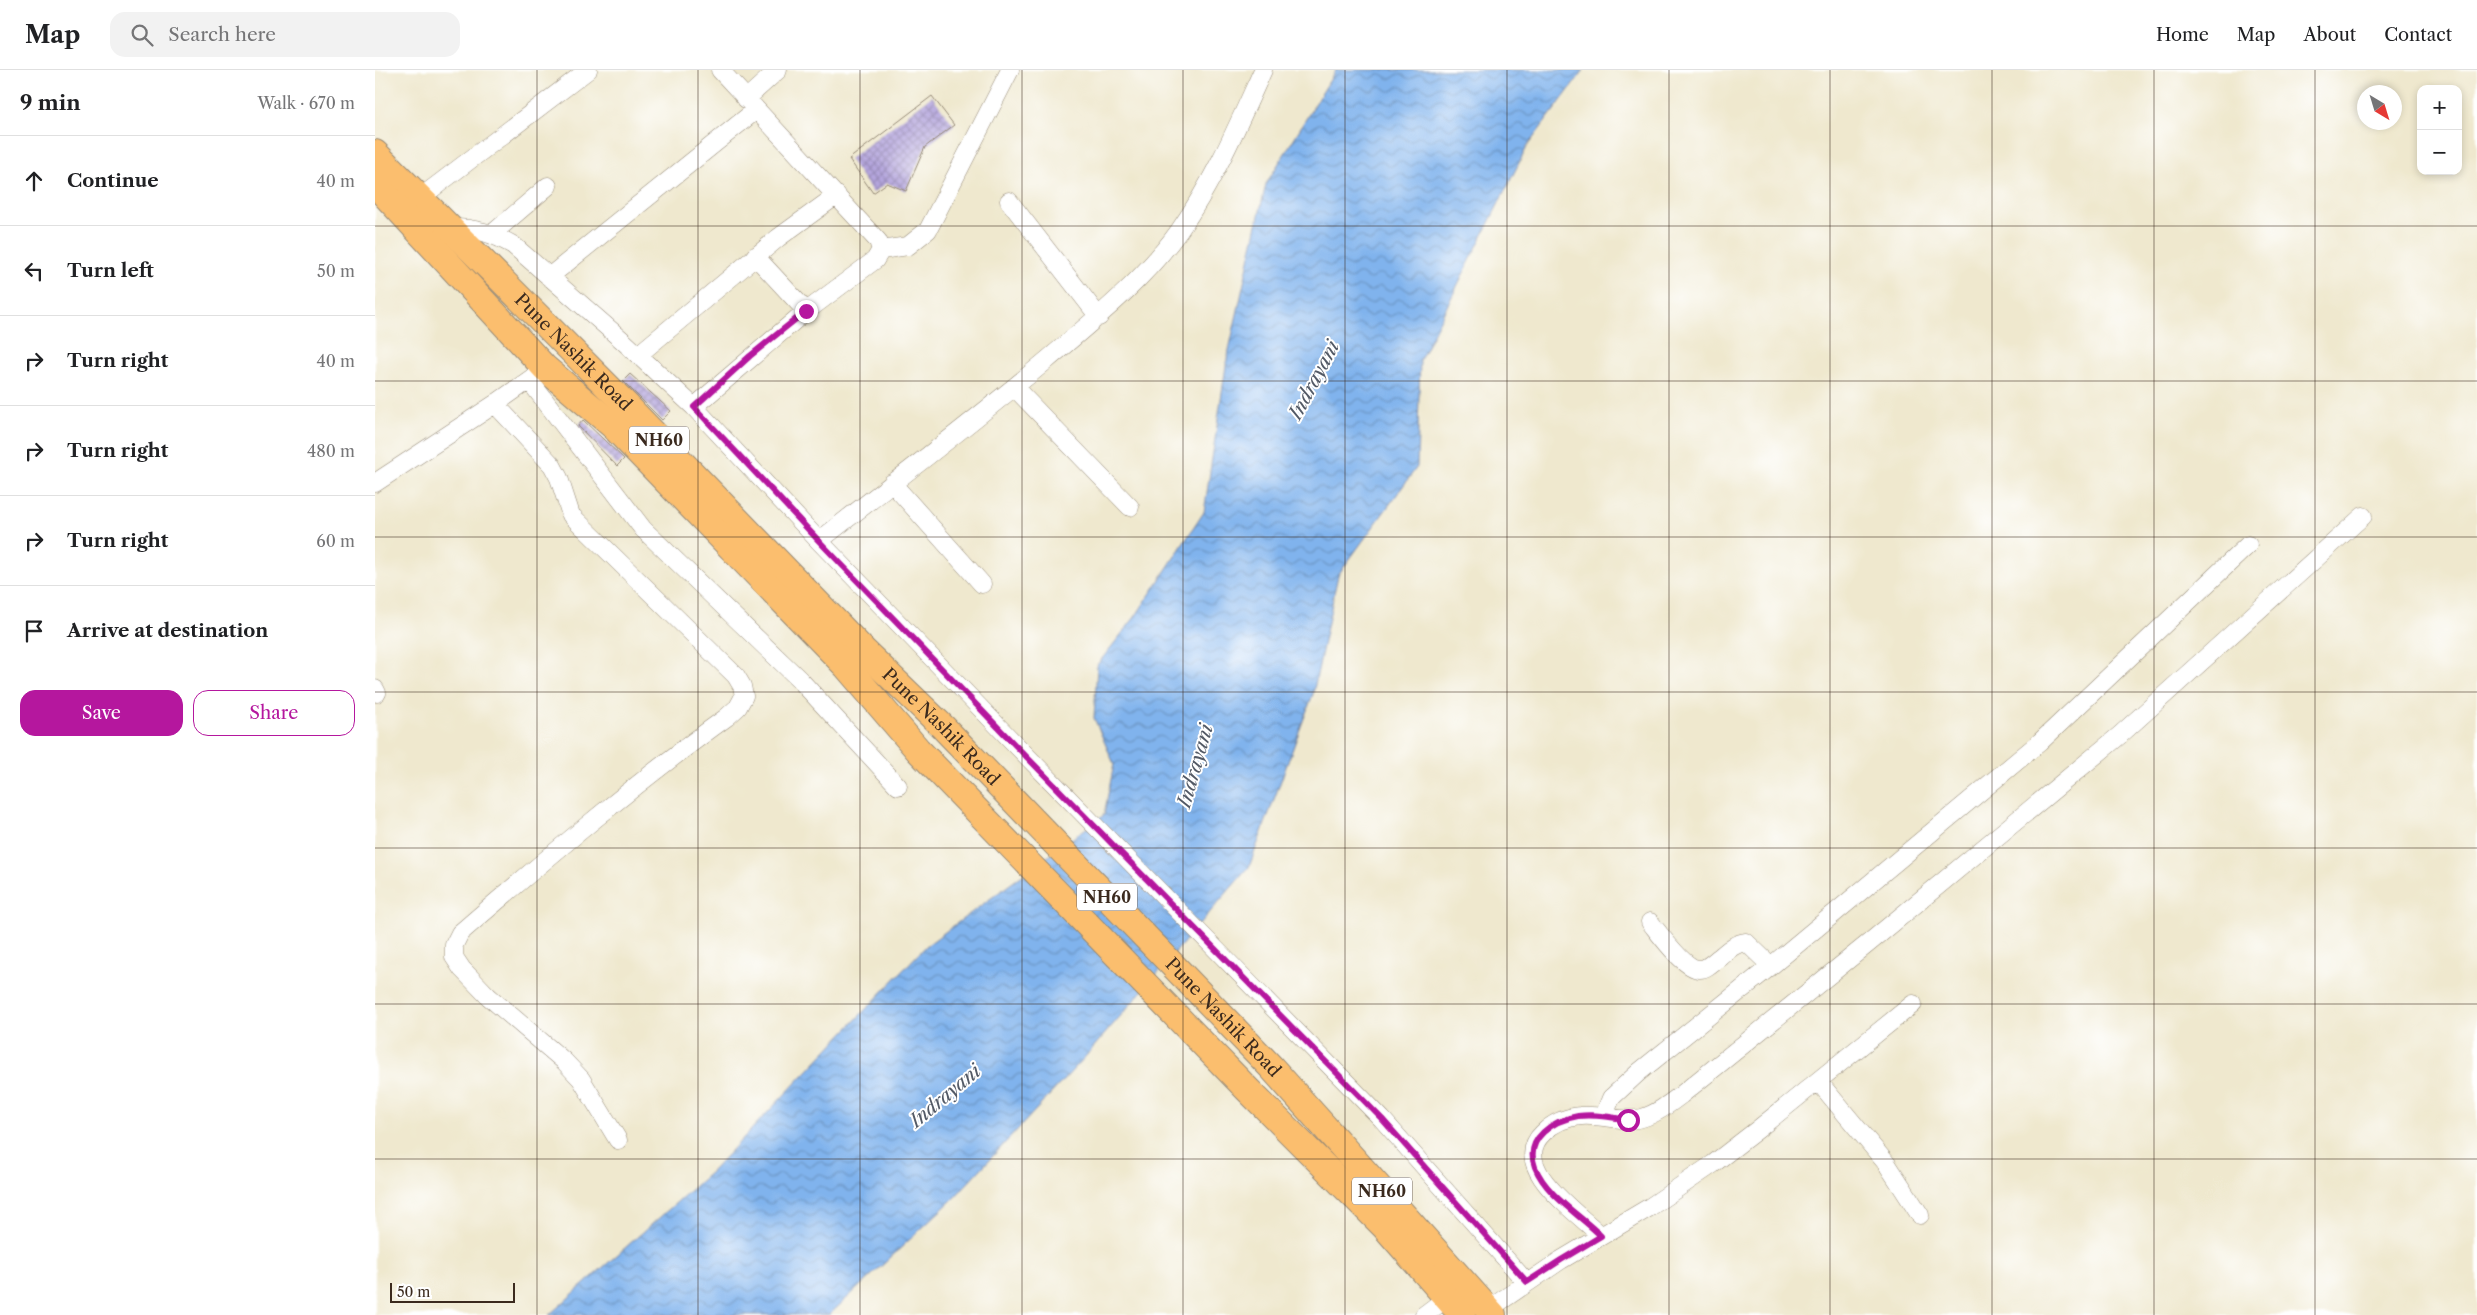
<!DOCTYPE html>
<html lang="en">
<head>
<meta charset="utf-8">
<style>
	:root { --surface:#fff; --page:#f2f2f2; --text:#202124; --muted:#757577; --line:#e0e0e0; --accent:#b5179e }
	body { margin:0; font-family:"Libre Caslon Text",serif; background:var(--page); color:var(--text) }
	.controls { position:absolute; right:15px; top:15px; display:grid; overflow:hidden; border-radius:10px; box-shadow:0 2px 8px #0003 }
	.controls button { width:45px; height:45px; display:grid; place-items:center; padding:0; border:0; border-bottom:1px solid var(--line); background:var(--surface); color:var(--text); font:25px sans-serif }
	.compass { position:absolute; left:1982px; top:15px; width:45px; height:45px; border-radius:50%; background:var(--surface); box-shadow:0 2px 8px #0003; rotate:142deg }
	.scale { position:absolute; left:15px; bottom:12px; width:125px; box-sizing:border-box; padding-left:5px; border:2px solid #3b2a1e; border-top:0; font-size:14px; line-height:18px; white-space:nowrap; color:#3b2a1e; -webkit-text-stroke:4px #fff; paint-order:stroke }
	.stop { position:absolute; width:15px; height:15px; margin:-11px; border:4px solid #b5179e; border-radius:50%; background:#fff }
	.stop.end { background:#b5179e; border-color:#fff; box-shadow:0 1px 5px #0008 }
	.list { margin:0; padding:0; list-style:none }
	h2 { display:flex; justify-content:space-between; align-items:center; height:65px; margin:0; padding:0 20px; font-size:21px }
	h2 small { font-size:16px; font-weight:400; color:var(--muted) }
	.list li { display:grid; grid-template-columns:32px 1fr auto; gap:15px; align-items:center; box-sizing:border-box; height:90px; padding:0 20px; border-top:1px solid var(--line) }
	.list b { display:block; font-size:19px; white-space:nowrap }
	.list em { font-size:16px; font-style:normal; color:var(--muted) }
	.actions { display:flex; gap:10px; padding:15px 20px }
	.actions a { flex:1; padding:11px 0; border:1px solid var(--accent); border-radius:15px; text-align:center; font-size:18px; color:var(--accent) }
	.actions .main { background:var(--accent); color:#fff }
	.icon { flex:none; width:28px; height:28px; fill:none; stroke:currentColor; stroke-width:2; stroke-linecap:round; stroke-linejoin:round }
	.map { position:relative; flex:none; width:2102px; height:1245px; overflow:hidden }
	header { display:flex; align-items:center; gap:30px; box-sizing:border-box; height:70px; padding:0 25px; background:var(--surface); border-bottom:1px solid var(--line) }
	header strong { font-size:24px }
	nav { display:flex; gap:28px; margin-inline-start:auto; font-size:18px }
	.search { width:350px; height:45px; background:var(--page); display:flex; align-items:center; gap:12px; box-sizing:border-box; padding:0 18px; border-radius:15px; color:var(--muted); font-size:19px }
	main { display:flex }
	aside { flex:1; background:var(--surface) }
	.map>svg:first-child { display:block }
	.water { fill:url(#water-waves); stroke:#5e6e86 }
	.building { fill:url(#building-cross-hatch) }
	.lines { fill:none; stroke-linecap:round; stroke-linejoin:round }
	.minor-casing { stroke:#958976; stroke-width:19 }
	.highway-casing { stroke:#958976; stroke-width:28 }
	.minor { stroke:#fff; stroke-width:18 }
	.highway { stroke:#fbbe6e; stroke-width:26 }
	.route { stroke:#b5179e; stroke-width:6 }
	.grid { fill:none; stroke:#3b2a1e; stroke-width:1; stroke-opacity:0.55 }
	.labels { text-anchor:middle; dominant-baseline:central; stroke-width:4; stroke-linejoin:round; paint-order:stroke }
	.shield { fill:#fff; stroke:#766a62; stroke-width:1 }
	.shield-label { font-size:16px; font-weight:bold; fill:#3b2a1e }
	.street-label { font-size:18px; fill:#3b2a1e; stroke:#fff }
	.water-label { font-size:19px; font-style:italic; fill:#535a66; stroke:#fff }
</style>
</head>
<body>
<header>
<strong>Map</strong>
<div class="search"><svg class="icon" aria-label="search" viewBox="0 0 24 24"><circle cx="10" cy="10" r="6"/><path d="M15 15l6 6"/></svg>Search here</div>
<nav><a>Home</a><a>Map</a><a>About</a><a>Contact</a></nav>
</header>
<main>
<aside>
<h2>9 min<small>Walk · 670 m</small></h2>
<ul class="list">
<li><svg class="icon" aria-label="ahead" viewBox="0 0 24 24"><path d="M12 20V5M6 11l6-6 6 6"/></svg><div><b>Continue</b></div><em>40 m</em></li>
<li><svg class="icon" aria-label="left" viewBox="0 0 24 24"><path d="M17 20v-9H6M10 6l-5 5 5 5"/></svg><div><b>Turn left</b></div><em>50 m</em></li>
<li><svg class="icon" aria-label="right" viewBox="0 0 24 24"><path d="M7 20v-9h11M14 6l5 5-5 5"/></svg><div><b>Turn right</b></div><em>40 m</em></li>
<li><svg class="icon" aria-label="right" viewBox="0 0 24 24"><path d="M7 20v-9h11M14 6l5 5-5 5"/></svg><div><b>Turn right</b></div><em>480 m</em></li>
<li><svg class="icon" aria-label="right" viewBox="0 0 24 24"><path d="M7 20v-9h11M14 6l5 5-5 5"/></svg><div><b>Turn right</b></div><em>60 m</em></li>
<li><svg class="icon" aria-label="arrive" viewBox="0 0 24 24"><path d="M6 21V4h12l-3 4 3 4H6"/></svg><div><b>Arrive at destination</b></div></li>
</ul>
<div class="actions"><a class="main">Save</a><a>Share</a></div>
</aside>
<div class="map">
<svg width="2102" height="1245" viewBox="0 0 2102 1245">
	<defs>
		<pattern id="water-waves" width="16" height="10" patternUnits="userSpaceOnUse" patternTransform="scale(1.25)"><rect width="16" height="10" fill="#80b3ed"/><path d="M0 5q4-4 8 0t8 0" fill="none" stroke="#6a92bf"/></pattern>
		<pattern id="building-cross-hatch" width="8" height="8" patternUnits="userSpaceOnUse" patternTransform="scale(1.25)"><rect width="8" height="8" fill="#b4a5dd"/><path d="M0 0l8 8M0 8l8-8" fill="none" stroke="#9487b3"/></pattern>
	</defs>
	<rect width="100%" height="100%" fill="#fff"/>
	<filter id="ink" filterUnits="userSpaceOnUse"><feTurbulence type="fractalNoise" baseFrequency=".02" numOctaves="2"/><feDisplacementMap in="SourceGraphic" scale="10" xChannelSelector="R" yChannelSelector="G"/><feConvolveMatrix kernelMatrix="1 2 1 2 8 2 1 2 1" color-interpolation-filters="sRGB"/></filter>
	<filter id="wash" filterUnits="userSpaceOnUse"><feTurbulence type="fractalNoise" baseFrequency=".0096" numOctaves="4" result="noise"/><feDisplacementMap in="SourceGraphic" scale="20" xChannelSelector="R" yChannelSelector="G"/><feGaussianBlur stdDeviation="1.12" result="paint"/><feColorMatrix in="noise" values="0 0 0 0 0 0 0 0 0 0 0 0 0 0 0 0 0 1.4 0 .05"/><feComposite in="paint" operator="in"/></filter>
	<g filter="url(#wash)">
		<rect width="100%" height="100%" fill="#efe8ce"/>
		<path class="water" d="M961 0H1209L1153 75 1045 290 1042 397 963 505 938 624 874 797 710 987 577 1130 454 1245H174L336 1102 551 876 729 745 739 694 719 648 722 595 760 547 829 442 852 289 891 114Z"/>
		<g id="blocks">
			<path class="building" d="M557 26 579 55 550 77 531 121 512 113 498 123 474 89Z
				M255 304 296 341 287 350 248 311Z
				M208 350 249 389 242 396 203 356Z"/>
		</g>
	</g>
	<g filter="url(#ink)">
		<use href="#blocks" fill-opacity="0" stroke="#958976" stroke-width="1"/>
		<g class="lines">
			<defs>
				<path id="minor" d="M371 29 403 0
					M45 128 213 0
					M634 131 724 247
					M77 158C101 158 117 163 138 175L247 270 319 337 444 471 641 675 1007 1049 1152 1213
					M117 164 173 116
					M506 180 533 176 553 160 635 0
					M380 186 431 241
					M174 207 381 40
					M263 285 403 168 462 125
					M154 310 268 459 425 610 523 716
					M639 317 755 437
					M120 334 177 395 184 408 196 445 361 606 367 616 369 626 363 637 352 647C259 714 172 788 85 863L79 875V887L87 899 113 926 189 991 206 1009 243 1070
					M319 337 425 246 500 190 506 180 503 171 345 0
					M0 413 120 334 164 303
					M517 413 607 514
					M444 471C520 411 598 352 672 290 719 250 768 211 804 161 839 111 863 55 888 0
					M0 619 2 623
					M1275 852C1284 863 1310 900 1325 899 1332 899 1339 891 1345 887 1353 880 1360 873 1371 872L1396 896
					M1443 1011 1512 1094 1545 1145
					M1234 1046 1232 1038 1236 1028 1264 1002 1396 896 1665 672 1873 475
					M1226 1166C1205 1144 1132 1097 1168 1063 1178 1053 1192 1047 1206 1046 1225 1044 1250 1053 1267 1048 1281 1044 1294 1034 1306 1025L1495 872 1745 665 1988 446
					M1114 1239 1186 1190 1275 1137 1338 1094 1382 1060 1538 934
					M1049 1245 1073 1227"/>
				<g id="highway">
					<path id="s1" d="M0 83 252 336 488 580 568 657 896 997 1118 1245"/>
					<path d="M0 114 170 298 237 355 471 596 543 680 873 1020 1009 1156 1087 1245"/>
				</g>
			</defs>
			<use href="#minor" class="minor-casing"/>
			<use href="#highway" class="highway-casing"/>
			<use href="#minor" class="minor"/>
			<use href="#highway" class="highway"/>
		</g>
	</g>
	<g class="lines" filter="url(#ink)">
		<path class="route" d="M431 241 375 286 319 337 444 471 641 676 1007 1049 1152 1212 1186 1190 1226 1166C1205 1145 1171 1125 1160 1097 1149 1068 1179 1050 1203 1046 1220 1044 1237 1047 1253 1050"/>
	</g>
	<path class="grid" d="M162 0V1245M323 0V1245M485 0V1245M647 0V1245M808 0V1245M970 0V1245M1132 0V1245M1294 0V1245M1455 0V1245M1617 0V1245M1779 0V1245M1940 0V1245M0 156H2102M0 311H2102M0 467H2102M0 622H2102M0 778H2102M0 934H2102M0 1089H2102"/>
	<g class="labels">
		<g class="shield">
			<rect x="254" y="356.5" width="60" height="27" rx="4"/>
			<rect x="702" y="813.5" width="60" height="27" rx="4"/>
			<rect x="977" y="1107.5" width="60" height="27" rx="4"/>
		</g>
		<g class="shield-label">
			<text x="284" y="370">NH60</text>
			<text x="732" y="827">NH60</text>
			<text x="1007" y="1121">NH60</text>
		</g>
		<g class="street-label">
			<text stroke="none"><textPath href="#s1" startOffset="281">Pune Nashik Road</textPath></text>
			<text stroke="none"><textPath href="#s1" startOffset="806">Pune Nashik Road</textPath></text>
			<text stroke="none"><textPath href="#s1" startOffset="1211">Pune Nashik Road</textPath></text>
		</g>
		<g class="water-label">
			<text transform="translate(939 310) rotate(-62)">Indrayani</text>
			<text transform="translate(820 696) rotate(-74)">Indrayani</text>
			<text transform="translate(570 1026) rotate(-40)">Indrayani</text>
		</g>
	</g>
</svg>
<div class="controls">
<button>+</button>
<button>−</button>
</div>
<svg class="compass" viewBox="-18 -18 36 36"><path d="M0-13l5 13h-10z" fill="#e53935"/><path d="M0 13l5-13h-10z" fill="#757577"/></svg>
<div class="scale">50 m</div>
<div class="stop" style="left:1253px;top:1050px"></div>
<div class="stop end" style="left:431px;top:241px"></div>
</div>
</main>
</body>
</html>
